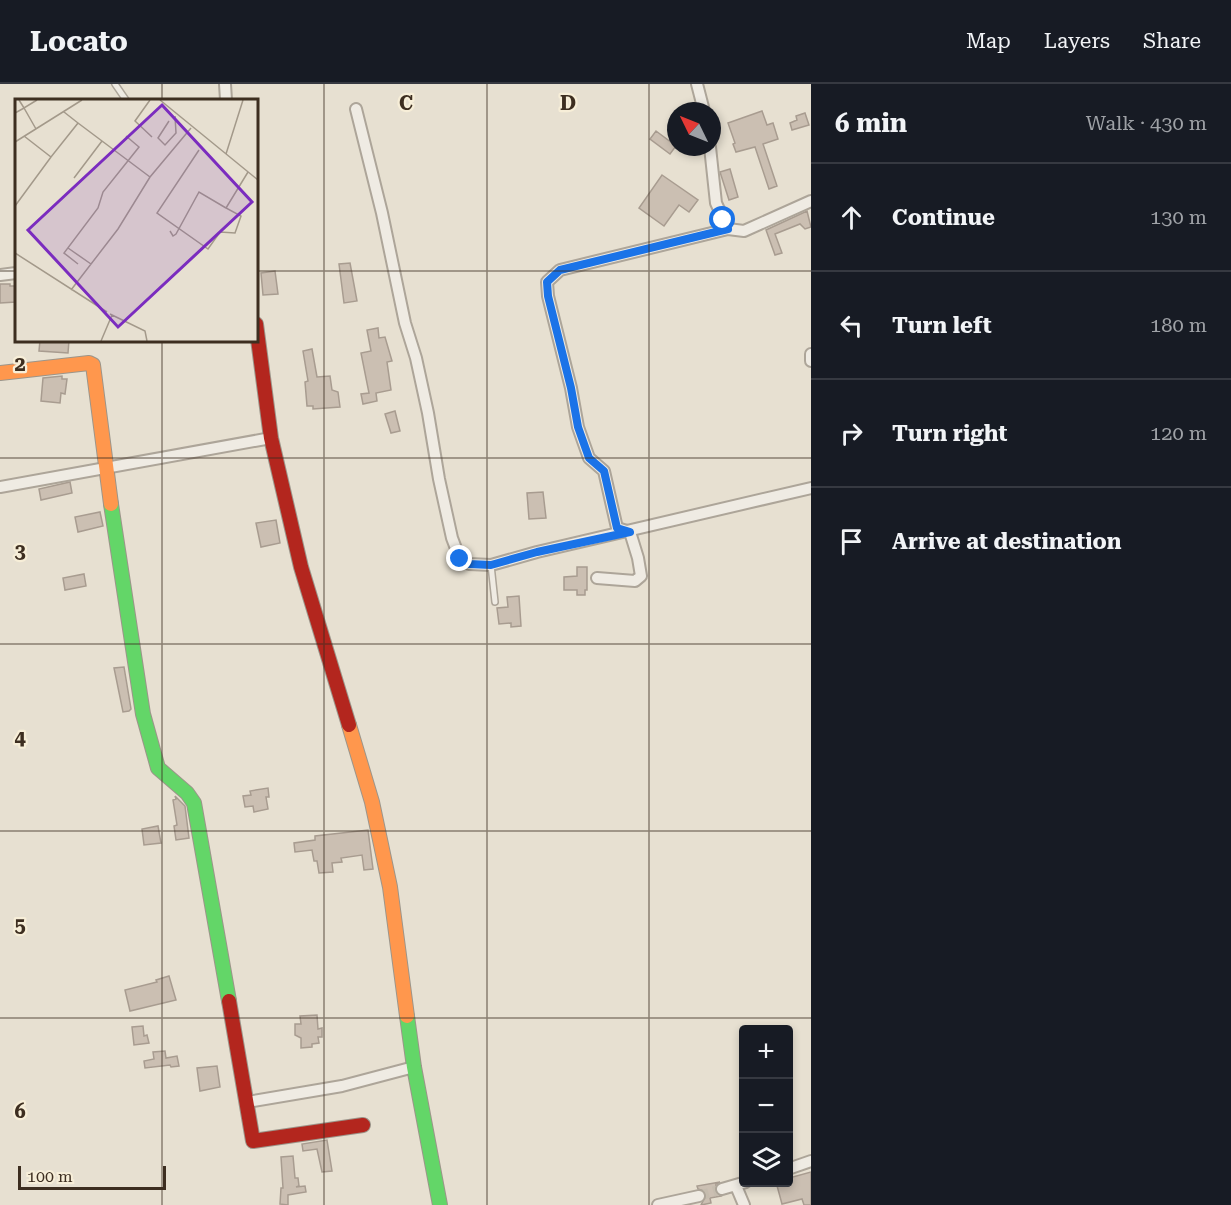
<!DOCTYPE html>
<html lang="en">
<head>
<meta charset="utf-8">
<style>
	:root { --surface:#171b24; --page:#242831; --text:#f1f3f6; --muted:#9ea1a6; --line:#363941 }
	body { margin:0; font-family:"Roboto Serif",serif; background:var(--page); color:var(--text) }
	.controls { position:absolute; right:18px; bottom:18px; display:grid; overflow:hidden; border-radius:6px; box-shadow:0 3px 9px #0003 }
	.controls button { width:54px; height:54px; display:grid; place-items:center; padding:0; border:0; border-bottom:2px solid var(--line); background:var(--surface); color:var(--text); font:30px sans-serif }
	.compass { position:absolute; left:667px; top:18px; width:54px; height:54px; border-radius:50%; background:var(--surface); box-shadow:0 3px 9px #0003; rotate:313deg }
	.scale { position:absolute; left:18px; bottom:15px; width:148px; box-sizing:border-box; padding-left:6px; border:3px solid #3d2e20; border-top:0; font-size:16px; line-height:21px; white-space:nowrap; color:#3d2e20; -webkit-text-stroke:4px #f7eed8; paint-order:stroke }
	.stop { position:absolute; width:18px; height:18px; margin:-14px; border:4px solid #1a73e8; border-radius:50%; background:#fff }
	.stop.end { background:#1a73e8; border-color:#fff; box-shadow:0 2px 6px #0008 }
	.list { margin:0; padding:0; list-style:none }
	h2 { display:flex; justify-content:space-between; align-items:center; height:78px; margin:0; padding:0 24px; font-size:26px }
	h2 small { font-size:20px; font-weight:400; color:var(--muted) }
	.list li { display:grid; grid-template-columns:39px 1fr auto; gap:18px; align-items:center; box-sizing:border-box; height:108px; padding:0 24px; border-top:2px solid var(--line) }
	.list b { display:block; font-size:22px; white-space:nowrap }
	.list em { font-size:20px; font-style:normal; color:var(--muted) }
	.icon { flex:none; width:33px; height:33px; fill:none; stroke:currentColor; stroke-width:2; stroke-linecap:round; stroke-linejoin:round }
	.map { position:relative; flex:none; width:811px; height:1121px; overflow:hidden }
	header { display:flex; align-items:center; gap:36px; box-sizing:border-box; height:84px; padding:0 30px; background:var(--surface); border-bottom:2px solid var(--line) }
	header strong { font-size:28px }
	nav { display:flex; gap:33px; margin-inline-start:auto; font-size:21px }
	main { display:flex }
	aside { flex:1; background:var(--surface) }
	.map>svg:first-child { display:block }
	.building { fill:#cbbfb2; stroke:#a89c90; stroke-width:1.5 }
	.lines { fill:none; stroke-linecap:round; stroke-linejoin:round }
	.street-tunnel { stroke:#c5bcae; stroke-width:10; stroke-dasharray:10 5; stroke-linecap:butt }
	.lane-casing { stroke:#ada599; stroke-width:8 }
	.street-casing { stroke:#ada599; stroke-width:14 }
	.fast-casing { stroke:#9c958a; stroke-width:16 }
	.slow-casing { stroke:#9c958a; stroke-width:16 }
	.jam-casing { stroke:#9c958a; stroke-width:16 }
	.lane { stroke:#efebe3; stroke-width:5 }
	.street { stroke:#efebe3; stroke-width:10 }
	.fast { stroke:#63d668; stroke-width:14 }
	.slow { stroke:#ff974d; stroke-width:14 }
	.jam { stroke:#b3261e; stroke-width:14 }
	.route { stroke:#1a73e8; stroke-width:8 }
	.grid { fill:none; stroke:#3d2e20; stroke-width:1.5; stroke-opacity:0.55 }
	.inset-road { fill:none; stroke:#a3998a; stroke-width:1.5 }
	.view { fill:#7b2cbf; fill-opacity:0.15; stroke:#7b2cbf; stroke-width:3 }
	.inset-edge { fill:none; stroke:#3d2e20; stroke-width:3 }
	.grid-label { font-size:20px; text-anchor:middle; font-weight:bold; fill:#3d2e20; stroke:#f7eed8; stroke-width:4.5; stroke-linejoin:round; paint-order:stroke }
</style>
</head>
<body>
<header>
<strong>Locato</strong>
<nav><a>Map</a><a>Layers</a><a>Share</a></nav>
</header>
<main>
<div class="map">
<svg width="811" height="1121" viewBox="0 0 811 1121">
	<rect width="100%" height="100%" fill="#e7e0d1"/>
	<path class="building" d="M762 27 767 41 773 39 778 55 763 60 777 102 769 105 755 63 736 68 733 60 735 59 728 39Z
		M805 29 809 41 792 46 790 39 797 36 796 32Z
		M656 47 676 62 670 70 650 55Z
		M730 85 738 113 729 116 720 88Z
		M662 91 698 116 689 128 679 121 664 142 639 124Z
		M807 127 811 143 805 145 800 140 775 150 782 169 775 171 766 146Z
		M350 179 357 217 344 219 339 180Z
		M275 187 278 210 263 211 261 189Z
		M0 200H10V202H16V218L0 219Z
		M378 244 379 254 385 253 392 277 387 278 391 306 376 309 377 317 363 320 361 310 369 309 361 269 371 267 367 246Z
		M40 256H69L68 269 39 267Z
		M312 265 317 293 330 292 332 306 338 308 340 323 313 325V322H307L305 298 308 297 303 267Z
		M62 292V295H67L65 310 61 309 60 319 41 317 43 294Z
		M395 327 400 347 391 349 385 330Z
		M70 398 72 409 41 416 39 405Z
		M543 408 546 434 529 435 527 409Z
		M100 428 103 442 78 448 75 433Z
		M276 436 280 459 261 463 256 439Z
		M577 483H587V506H585V511H577V506H564V493L577 492Z
		M84 490 86 502 65 506 63 494Z
		M519 512 521 542 511 543V539L499 540 497 524 508 523 507 513Z
		M124 583 131 625 129 627 123 628 114 584Z
		M268 704 269 713H266L268 725 254 728 253 722 245 723 243 712 251 711 250 707Z
		M175 712 185 722 189 754 176 756 174 742 177 741 173 716 176 715Z
		M158 742 161 759 144 761 142 745Z
		M368 746 373 785 364 786 362 771 341 774 342 778 332 779 333 788 319 789 317 777H314L312 766 295 768 294 759 315 756V752Z
		M169 892 176 916 130 927 125 906 157 898 156 896Z
		M317 931 318 945 322 944V953H318L319 959 312 960V963L301 964V954L295 951V940H301L300 932Z
		M143 942 144 952 147 951 149 959 134 961 132 943Z
		M165 967 166 974 177 972 179 982 171 983 170 981 145 984 144 977 154 975 153 968Z
		M217 982 220 1003 200 1007 197 984Z
		M327 1056 332 1087 322 1088 317 1065 303 1067 302 1060Z
		M293 1072 295 1094H298L299 1102 296 1103 305 1102 306 1108 288 1111V1121L280 1120 281 1104H283L281 1073Z
		M811 1088V1121H804L802 1115 782 1120 776 1098H789V1094Z
		M720 1098 716 1100 715 1107 721 1112 710 1114 711 1119 701 1121 706 1111 704 1107 698 1105 697 1102Z"/>
	<g class="lines">
		<path class="street-tunnel" d="M699 1112 722 1105"/>
		<defs>
			<path id="lane" d="M115 0 126 16
				M491 481 495 518"/>
			<path id="street" d="M225 0 226 16
				M697 0 704 27
				M356 25 382 129 405 239 416 274 428 329 439 395 452 454 460 475 469 480 491 481 537 468 811 404
				M710 63 716 119 728 145 744 147 811 117
				M0 191 16 189
				M811 270V277
				M0 403 271 354
				M597 494 635 497 641 492 638 474 630 448 617 444 604 387 589 374 578 343 571 304 548 212 547 198 560 186 728 145
				M247 1018 342 1002 414 983
				M788 1085 811 1077
				M736 1102 744 1121
				M722 1105 746 1098
				M658 1121 699 1112"/>
			<path id="fast" d="M111 420 143 630 158 684 187 709 194 719 229 917
				M407 932 414 983 440 1121"/>
			<path id="slow" d="M0 289 89 279 93 281 111 420
				M349 641 372 718 390 803 407 932"/>
			<path id="jam" d="M256 240 271 354 301 483 349 641
				M229 917 253 1057 363 1041"/>
		</defs>
		<use href="#lane" class="lane-casing"/>
		<use href="#street" class="street-casing"/>
		<use href="#fast" class="fast-casing"/>
		<use href="#slow" class="slow-casing"/>
		<use href="#jam" class="jam-casing"/>
		<use href="#lane" class="lane"/>
		<use href="#street" class="street"/>
		<use href="#fast" class="fast"/>
		<use href="#slow" class="slow"/>
		<use href="#jam" class="jam"/>
	</g>
	<g class="lines">
		<path class="route" d="M460 475 469 480 491 481 537 468 630 448 617 444 604 387 589 374 578 343 571 304 548 212 547 198 560 186 728 145 723 136"/>
	</g>
	<path class="grid" d="M162 0V16M324 0V1121M487 0V1121M649 0V1121M0 187H16M256 187H811M162 256V1121M0 374H811M0 560H811M0 747H811M0 934H811"/>
	<g transform="translate(15 15)">
		<rect width="243" height="243" fill="#e7e0d1"/>
		<path class="inset-road" d="M4 1 9 9 22 1M135 1 120 22 137 38M145 1 243 81M0 14 9 9 21 30M154 22 143 39 150 46 161 34 160 17M63 24 135 78M9 37 36 58 63 24 49 13M0 43 67 1M184 51 142 114 193 150 205 133 220 134 226 117 211 109 233 73M211 55 228 1M59 79 87 42M0 107 36 58M155 132 158 137 161 135 184 93 211 109M53 149 76 165M0 154 92 213M63 165 49 154 83 109 88 93 124 48 111 37M56 191 103 130 135 78 176 29M95 215 130 232 132 242M86 242 97 216"/>
		<path class="view" d="M147 6 237 103 103 228 13 131Z"/>
		<rect width="243" height="243" class="inset-edge"/>
	</g>
	<g class="grid-label">
		<text x="406" y="26">C</text>
		<text x="568" y="26">D</text>
		<text x="20" y="287">2</text>
		<text x="20" y="474">3</text>
		<text x="20" y="661">4</text>
		<text x="20" y="848">5</text>
		<text x="20" y="1034">6</text>
	</g>
</svg>
<div class="controls">
<button>+</button>
<button>−</button>
<button><svg class="icon" aria-label="layers" viewBox="0 0 24 24"><path d="M12 4l9 5-9 5-9-5zM3 14l9 5 9-5"/></svg></button>
</div>
<svg class="compass" viewBox="-18 -18 36 36"><path d="M0-13l5 13h-10z" fill="#e53935"/><path d="M0 13l5-13h-10z" fill="#9ea1a6"/></svg>
<div class="scale">100 m</div>
<div class="stop" style="left:723px;top:136px"></div>
<div class="stop end" style="left:460px;top:475px"></div>
</div>
<aside>
<h2>6 min<small>Walk · 430 m</small></h2>
<ul class="list">
<li><svg class="icon" aria-label="ahead" viewBox="0 0 24 24"><path d="M12 20V5M6 11l6-6 6 6"/></svg><div><b>Continue</b></div><em>130 m</em></li>
<li><svg class="icon" aria-label="left" viewBox="0 0 24 24"><path d="M17 20v-9H6M10 6l-5 5 5 5"/></svg><div><b>Turn left</b></div><em>180 m</em></li>
<li><svg class="icon" aria-label="right" viewBox="0 0 24 24"><path d="M7 20v-9h11M14 6l5 5-5 5"/></svg><div><b>Turn right</b></div><em>120 m</em></li>
<li><svg class="icon" aria-label="arrive" viewBox="0 0 24 24"><path d="M6 21V4h12l-3 4 3 4H6"/></svg><div><b>Arrive at destination</b></div></li>
</ul>
</aside>
</main>
</body>
</html>
